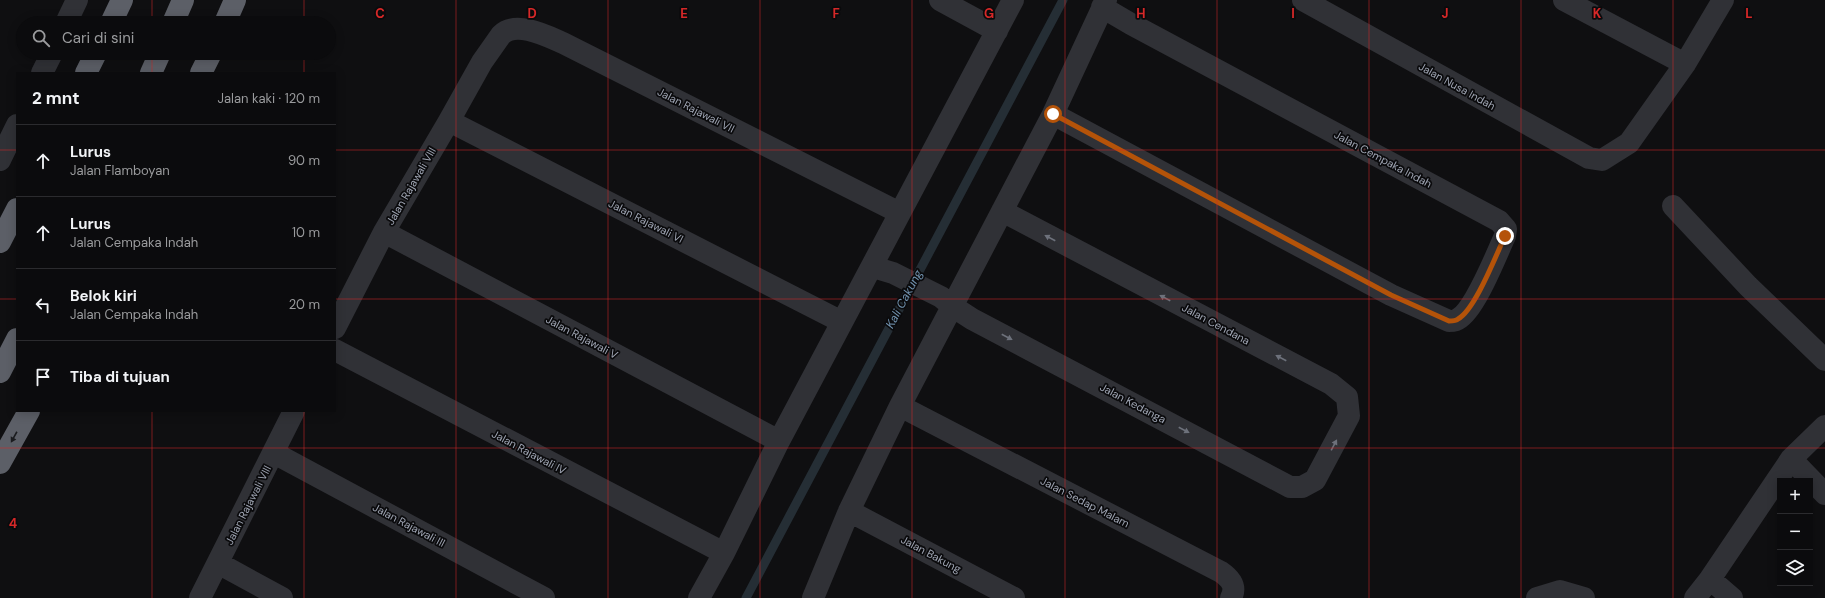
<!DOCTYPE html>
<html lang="id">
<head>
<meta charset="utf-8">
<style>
	:root { --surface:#0b0b0d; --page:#19191b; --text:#f1f3f6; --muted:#9a9b9d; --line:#2b2b2e }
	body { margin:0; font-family:"DM Sans",sans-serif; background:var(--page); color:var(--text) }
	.controls { position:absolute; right:12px; bottom:12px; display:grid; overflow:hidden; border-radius:0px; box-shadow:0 2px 10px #0003 }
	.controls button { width:36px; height:36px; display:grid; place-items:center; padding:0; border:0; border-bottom:1px solid var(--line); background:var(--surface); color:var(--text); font:20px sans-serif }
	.stop { position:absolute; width:12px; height:12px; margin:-9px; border:3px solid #b45309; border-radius:50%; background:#fff }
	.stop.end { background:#b45309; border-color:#fff; box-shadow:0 1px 4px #0008 }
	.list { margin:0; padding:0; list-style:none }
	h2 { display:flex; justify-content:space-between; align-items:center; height:52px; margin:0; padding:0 16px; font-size:17px }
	h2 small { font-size:13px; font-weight:400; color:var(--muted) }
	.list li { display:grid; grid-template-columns:26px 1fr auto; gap:12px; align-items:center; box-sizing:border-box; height:72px; padding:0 16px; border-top:1px solid var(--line) }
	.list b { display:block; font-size:15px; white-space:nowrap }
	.list p { margin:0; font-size:13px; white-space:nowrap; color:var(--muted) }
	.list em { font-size:13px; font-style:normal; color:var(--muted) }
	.icon { flex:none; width:22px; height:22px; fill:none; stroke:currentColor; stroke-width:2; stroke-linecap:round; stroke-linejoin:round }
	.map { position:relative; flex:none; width:1825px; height:598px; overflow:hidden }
	.search { position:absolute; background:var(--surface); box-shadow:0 2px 10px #0003; left:16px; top:16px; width:320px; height:44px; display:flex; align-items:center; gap:10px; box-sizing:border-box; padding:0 14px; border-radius:22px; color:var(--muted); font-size:15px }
	.panel { position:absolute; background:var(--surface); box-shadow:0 2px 10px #0003; left:16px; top:72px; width:320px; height:340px; border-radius:0px }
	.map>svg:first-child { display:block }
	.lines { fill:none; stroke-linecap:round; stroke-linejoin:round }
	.stream { stroke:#252e35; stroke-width:9 }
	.minor { stroke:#303136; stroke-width:22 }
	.highway { stroke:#5c5f67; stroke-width:22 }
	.oneway { fill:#6d717b }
	.oneway2 { fill:#1a1b1e }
	.route { stroke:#b45309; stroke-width:5 }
	.grid { fill:none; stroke:#d62828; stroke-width:1; stroke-opacity:0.55 }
	.labels { text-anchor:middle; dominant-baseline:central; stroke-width:3.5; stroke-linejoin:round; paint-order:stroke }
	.street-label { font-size:11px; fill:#9fa5b3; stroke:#0a0a0c }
	.water-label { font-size:12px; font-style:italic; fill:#7394b1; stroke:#0a0a0c }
	.grid-label { font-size:13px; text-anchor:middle; font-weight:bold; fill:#d62828; stroke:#0a0a0c; stroke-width:3.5; stroke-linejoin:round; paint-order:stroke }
</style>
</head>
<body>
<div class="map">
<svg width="1825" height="598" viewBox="0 0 1825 598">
	<rect width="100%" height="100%" fill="#0f0f11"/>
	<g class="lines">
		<path class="stream" d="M746 598 1063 0"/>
		<path class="minor" d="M940 0 997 31
			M1303 0 1589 158 1602 160 1629 143 1685 64 1723 0
			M1564 0 1685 64
			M66 23 77 0
			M42 73 52 53
			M1053 114 1391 295 1449 321C1452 321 1456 321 1458 319 1475 310 1496 255 1505 236L1506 229 1499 221 1131 24 1102 7
			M449 121 842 322
			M0 160 17 125
			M1673 206 1748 286 1825 360
			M384 232 779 441
			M873 267 893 273 941 297 952 306 972 319 1290 487H1302L1315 480 1349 416 1347 397 1331 384 1002 211
			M335 328 384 232 449 121 482 62 501 35C516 20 547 36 563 43L900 213
			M335 350 724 553
			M900 406 1221 572C1231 579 1237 586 1231 598
			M274 453 544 598
			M1791 459 1825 494
			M849 511 1014 598
			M218 563 282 598
			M1710 579 1732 598
			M200 598 294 411
			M699 598 724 553 779 441 1013 0
			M813 598 849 511 900 406 1053 114 1106 0
			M1537 598 1560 591 1584 598
			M1695 598 1710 579 1791 459 1825 426"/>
		<path class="highway" d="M111 23 122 0
			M173 23 183 0
			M225 23 235 0
			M86 73 96 53
			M151 73 160 53
			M201 73 211 53
			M0 242 17 209
			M0 372 17 339
			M0 463 29 411"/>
	</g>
	<defs><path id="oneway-solid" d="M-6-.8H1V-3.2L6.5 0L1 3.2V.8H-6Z"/></defs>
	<g class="oneway">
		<use href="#oneway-solid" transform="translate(1050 238) rotate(-152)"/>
		<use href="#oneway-solid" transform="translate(1165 298) rotate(-152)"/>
		<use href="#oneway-solid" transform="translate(1007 337) rotate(28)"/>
		<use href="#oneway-solid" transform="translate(1281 358) rotate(-152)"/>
		<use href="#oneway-solid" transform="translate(1184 430) rotate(28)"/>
		<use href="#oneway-solid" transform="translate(1334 445) rotate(-62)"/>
	</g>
	<use class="oneway2" href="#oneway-solid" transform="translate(14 437) rotate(119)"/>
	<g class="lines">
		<path class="route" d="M1053 114 1391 295 1449 321C1452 321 1456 321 1458 319 1475 310 1496 255 1505 236"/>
	</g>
	<path class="grid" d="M152 0V23M304 0V23M456 0V598M608 0V598M760 0V598M912 0V598M1065 0V598M1217 0V598M1369 0V598M1521 0V598M1673 0V598M152 53V73M304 53V73M0 150H17M335 150H1825M0 299H17M335 299H1825M152 411V598M304 411V598M0 448H1825"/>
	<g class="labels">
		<g class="street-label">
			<text transform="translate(1457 86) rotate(29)">Jalan Nusa Indah</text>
			<text transform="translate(696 110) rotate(27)">Jalan Rajawali VII</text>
			<text transform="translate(1383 159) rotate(28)">Jalan Cempaka Indah</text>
			<text transform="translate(411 186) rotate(-60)">Jalan Rajawali VIII</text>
			<text transform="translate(646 221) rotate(27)">Jalan Rajawali VI</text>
			<text transform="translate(1216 324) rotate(28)">Jalan Cendana</text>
			<text transform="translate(582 337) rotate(28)">Jalan Rajawali V</text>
			<text transform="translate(1133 403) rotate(28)">Jalan Kedanga</text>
			<text transform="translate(529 452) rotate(28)">Jalan Rajawali IV</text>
			<text transform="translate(1085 502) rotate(27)">Jalan Sedap Malam</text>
			<text transform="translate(248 505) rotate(-63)">Jalan Rajawali VIII</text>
			<text transform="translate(409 525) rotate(28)">Jalan Rajawali III</text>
			<text transform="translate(931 554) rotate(28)">Jalan Bakung</text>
		</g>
		<g class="water-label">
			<text transform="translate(904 299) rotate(-62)">Kali Cakung</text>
		</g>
	</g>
	<g class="grid-label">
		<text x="380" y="18">C</text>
		<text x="532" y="18">D</text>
		<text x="684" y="18">E</text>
		<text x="836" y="18">F</text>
		<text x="989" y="18">G</text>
		<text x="1141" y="18">H</text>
		<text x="1293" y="18">I</text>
		<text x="1445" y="18">J</text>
		<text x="1597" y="18">K</text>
		<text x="1749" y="18">L</text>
		<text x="13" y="528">4</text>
	</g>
</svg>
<div class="controls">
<button>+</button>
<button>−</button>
<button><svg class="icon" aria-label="layers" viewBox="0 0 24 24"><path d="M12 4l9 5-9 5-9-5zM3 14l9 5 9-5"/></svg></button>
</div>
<div class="stop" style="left:1053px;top:114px"></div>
<div class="stop end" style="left:1505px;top:236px"></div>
<div class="search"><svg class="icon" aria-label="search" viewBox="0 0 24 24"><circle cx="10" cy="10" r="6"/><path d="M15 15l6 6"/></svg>Cari di sini</div>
<section class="panel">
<h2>2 mnt<small>Jalan kaki · 120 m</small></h2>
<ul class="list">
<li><svg class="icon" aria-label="ahead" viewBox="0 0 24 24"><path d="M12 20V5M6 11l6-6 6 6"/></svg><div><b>Lurus</b><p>Jalan Flamboyan</p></div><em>90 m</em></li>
<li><svg class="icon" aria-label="ahead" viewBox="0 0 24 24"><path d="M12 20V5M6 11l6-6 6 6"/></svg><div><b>Lurus</b><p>Jalan Cempaka Indah</p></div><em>10 m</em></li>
<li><svg class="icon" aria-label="left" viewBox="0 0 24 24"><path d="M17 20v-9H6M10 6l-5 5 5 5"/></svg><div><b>Belok kiri</b><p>Jalan Cempaka Indah</p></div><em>20 m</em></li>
<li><svg class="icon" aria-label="arrive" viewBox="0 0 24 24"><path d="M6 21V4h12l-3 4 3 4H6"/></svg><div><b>Tiba di tujuan</b></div></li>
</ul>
</section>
</div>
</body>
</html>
